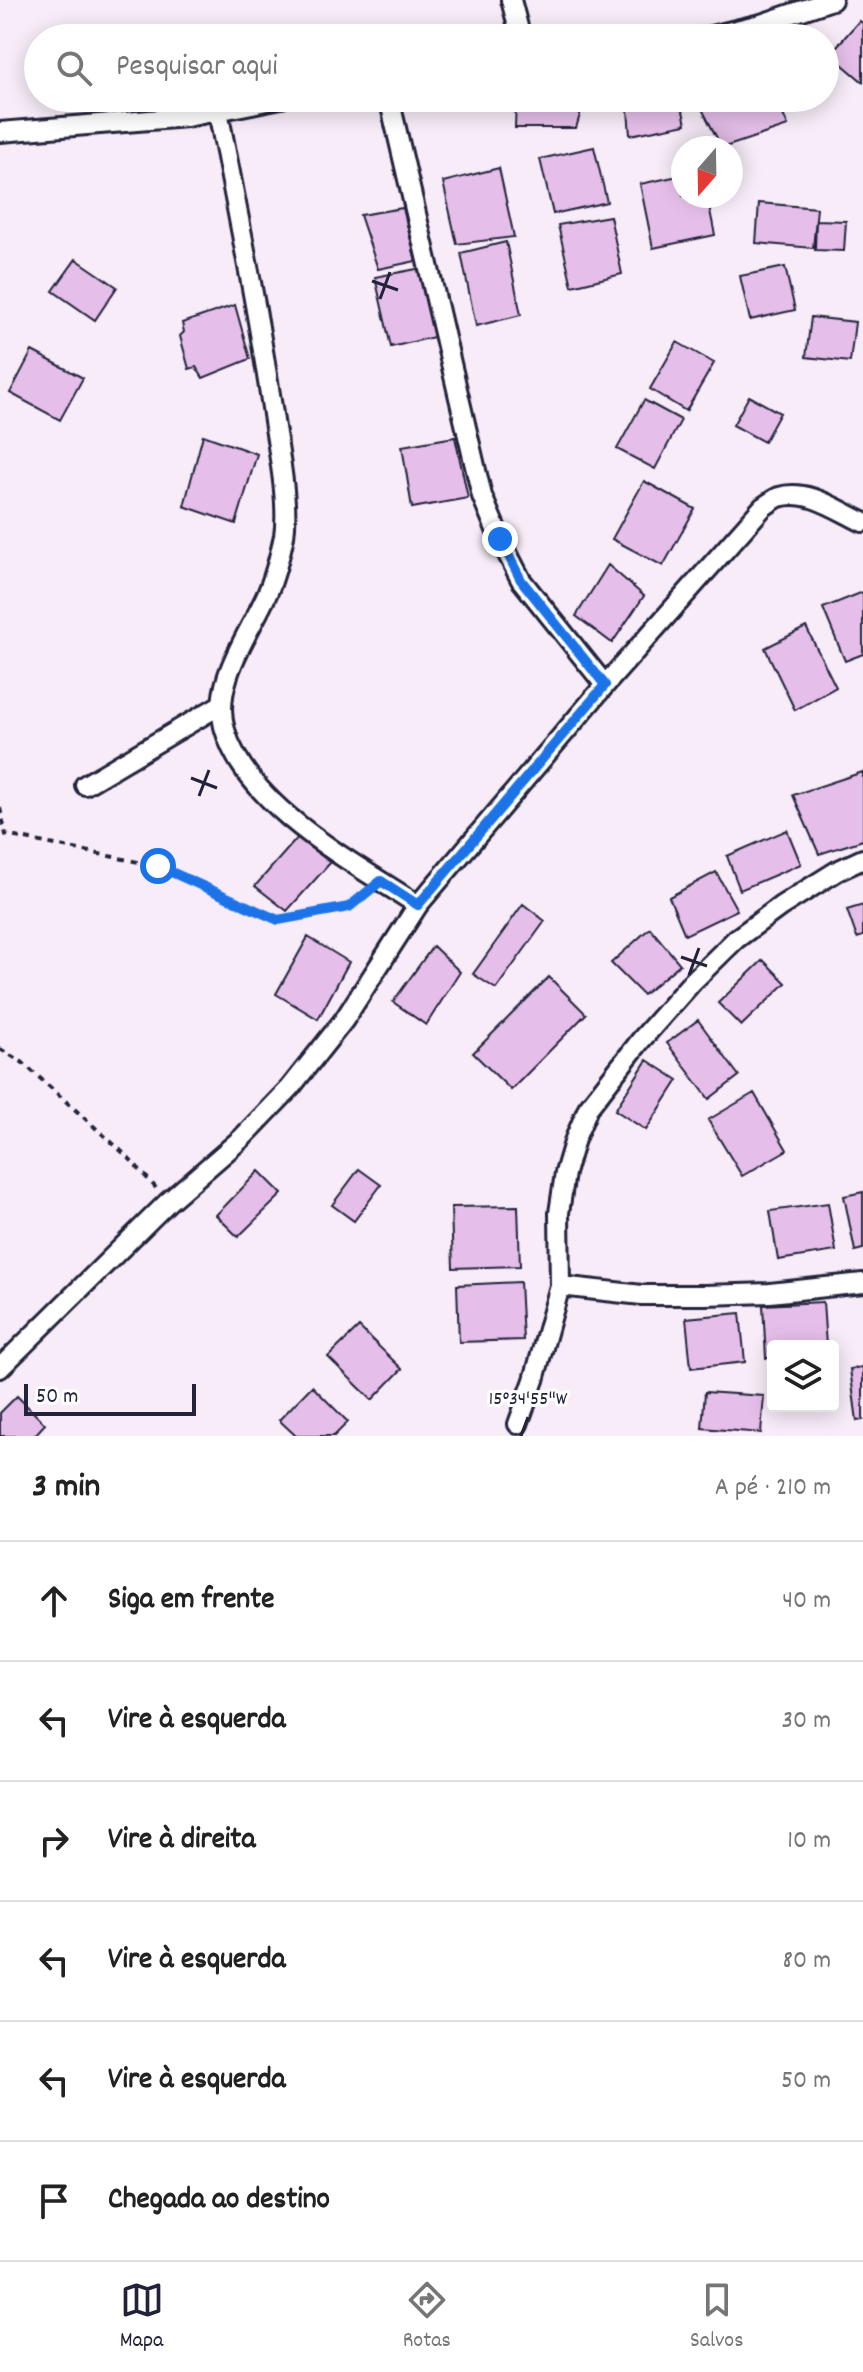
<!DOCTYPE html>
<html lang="pt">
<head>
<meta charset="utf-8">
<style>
	:root { --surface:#fff; --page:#f6f6f6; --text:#222; --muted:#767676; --line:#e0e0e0; --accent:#22223b }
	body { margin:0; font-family:Dekko,sans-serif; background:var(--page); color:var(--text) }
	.controls { position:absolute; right:24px; bottom:24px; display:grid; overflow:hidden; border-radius:8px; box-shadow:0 4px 20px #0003 }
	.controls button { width:72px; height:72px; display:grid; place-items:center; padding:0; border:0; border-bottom:2px solid var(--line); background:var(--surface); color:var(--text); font:40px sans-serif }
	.compass { position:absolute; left:671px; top:136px; width:72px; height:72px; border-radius:50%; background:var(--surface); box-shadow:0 4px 20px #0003; rotate:200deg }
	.scale { position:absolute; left:24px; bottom:20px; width:172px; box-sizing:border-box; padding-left:8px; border:4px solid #22223b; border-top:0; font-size:22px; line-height:28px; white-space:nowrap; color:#22223b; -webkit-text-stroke:6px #fff; paint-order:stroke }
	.stop { position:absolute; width:24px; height:24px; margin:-18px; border:6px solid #1a73e8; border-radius:50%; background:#fff }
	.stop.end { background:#1a73e8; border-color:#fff; box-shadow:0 2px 8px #0008 }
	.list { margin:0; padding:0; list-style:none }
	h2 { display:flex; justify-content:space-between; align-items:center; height:104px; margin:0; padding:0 32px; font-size:34px }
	h2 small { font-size:26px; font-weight:400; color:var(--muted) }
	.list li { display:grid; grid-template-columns:52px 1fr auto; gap:24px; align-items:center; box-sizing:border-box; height:120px; padding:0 32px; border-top:2px solid var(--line) }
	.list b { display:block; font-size:30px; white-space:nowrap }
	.list em { font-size:26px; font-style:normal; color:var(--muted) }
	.icon { flex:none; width:44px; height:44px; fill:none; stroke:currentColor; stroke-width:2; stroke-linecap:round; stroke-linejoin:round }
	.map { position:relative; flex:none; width:863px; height:1436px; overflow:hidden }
	.search { position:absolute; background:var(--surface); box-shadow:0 4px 20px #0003; left:24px; right:24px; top:24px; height:88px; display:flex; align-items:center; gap:20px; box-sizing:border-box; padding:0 28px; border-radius:44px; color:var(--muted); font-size:30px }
	.sheet { height:824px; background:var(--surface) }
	nav { display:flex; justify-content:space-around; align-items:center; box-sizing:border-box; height:112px; border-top:2px solid var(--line); background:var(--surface); font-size:22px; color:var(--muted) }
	nav a { display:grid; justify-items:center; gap:4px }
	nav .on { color:var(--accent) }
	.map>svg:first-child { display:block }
	.building { fill:#e5bfe9; stroke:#22223b; stroke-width:2 }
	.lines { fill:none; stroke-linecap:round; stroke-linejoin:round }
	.street-casing { stroke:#22223b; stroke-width:24 }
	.path { stroke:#22223b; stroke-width:4; stroke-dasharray:6 6; stroke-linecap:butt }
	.street { stroke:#fff; stroke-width:18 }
	.route { stroke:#1a73e8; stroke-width:10 }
	.ticks { fill:none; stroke:#22223b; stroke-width:3 }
	.ticks-label { font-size:20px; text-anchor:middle; fill:#22223b; stroke:#fff; stroke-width:6; stroke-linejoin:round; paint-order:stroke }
</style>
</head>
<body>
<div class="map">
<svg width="863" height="1436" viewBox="0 0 863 1436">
	<rect width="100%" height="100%" fill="#f7ecf8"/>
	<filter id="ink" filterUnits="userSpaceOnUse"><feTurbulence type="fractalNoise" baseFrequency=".0125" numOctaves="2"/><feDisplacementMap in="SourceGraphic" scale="16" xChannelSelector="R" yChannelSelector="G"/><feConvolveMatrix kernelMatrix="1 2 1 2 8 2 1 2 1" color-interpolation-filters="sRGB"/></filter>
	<g filter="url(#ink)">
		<path class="building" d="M859 21 863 23V82L830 54Z
			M516 98H585L576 128H515Z
			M627 98H680L686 124 630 135Z
			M709 98H776L788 126 722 148 699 103Z
			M594 147 607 202 553 214 540 159Z
			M499 168 514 237 457 244 443 182Z
			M683 175V196H707L715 235 653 248 640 184Z
			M759 203 817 208 813 248 756 243Z
			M403 208 416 261 378 269 360 215Z
			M610 216 622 274 572 286 558 225Z
			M816 220 846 221 844 251 815 250Z
			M506 242 521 315 476 326 461 253Z
			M76 259 117 287 95 320 53 291Z
			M785 267 795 310 750 320 740 276Z
			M422 268 438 336 391 347 375 277Z
			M235 305 250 359 203 378 196 367 189 369 180 336 184 332 182 323Z
			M811 317 855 322 850 362 806 357Z
			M677 342 714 363 686 411 650 389Z
			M32 351 83 378 60 420 10 393Z
			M749 396 780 413 764 442 733 425Z
			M644 400 681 420 655 469 617 449Z
			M203 435 257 454 236 524 184 506Z
			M455 437 468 498 412 508 402 446Z
			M644 481 695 509 663 566 612 539Z
			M608 565 644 596 612 643 576 616Z
			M863 592V654L845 661 823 608Z
			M806 627 836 687 795 710 765 648Z
			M863 772V840L819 854 793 795Z
			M787 830 801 864 740 890 727 856Z
			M300 835 330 863 287 911 255 886Z
			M716 872 737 910 685 935 669 897Z
			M523 904 545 921 496 989 473 974Z
			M863 905V936L857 938 847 910Z
			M650 928 680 964 643 995 611 963Z
			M308 937 349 962 318 1019 276 994Z
			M433 946 460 972 426 1025 393 1002Z
			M763 960 786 983 741 1026 718 1003Z
			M549 977 586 1014 511 1090 473 1053Z
			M698 1020 739 1076 709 1099 667 1043Z
			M647 1060 678 1080 646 1130 615 1110Z
			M754 1093 787 1150 742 1176 708 1120Z
			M359 1169 381 1185 354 1221 332 1205Z
			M259 1171 282 1194 238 1237 216 1215Z
			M863 1192V1249L855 1251 844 1196Z
			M828 1203 836 1251 778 1260 770 1211Z
			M518 1206 520 1266 453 1268 451 1207Z
			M520 1282 523 1340 459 1342 457 1285Z
			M823 1302 826 1346H773V1358H766L763 1305Z
			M740 1313 745 1362 691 1368 686 1318Z
			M359 1327 402 1369 372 1400 328 1357Z
			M863 1367V1420L857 1421 850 1369Z
			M312 1386 348 1422 334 1436H296L279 1420Z
			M705 1392 764 1396 761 1433 702 1428Z
			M17 1396 45 1424 34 1436H0V1413Z"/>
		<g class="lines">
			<defs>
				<path id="street" d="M511 0 521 38
					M703 38 761 24 832 0
					M389 98 482 496 500 539 521 580 605 685
					M0 132 187 117 281 98
					M85 785 222 704
					M418 905 605 685 763 507C768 504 774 499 779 497 808 488 839 511 863 522
					M560 1286 642 1295H705L770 1293 863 1283
					M0 1368 168 1202 242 1138 290 1088 344 1020 418 905C354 863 247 807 225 730 211 683 249 635 267 594 275 576 280 555 284 536 289 504 279 454 274 421 259 317 238 214 218 111
					M518 1424 534 1380 560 1286 559 1213 565 1173 575 1139 588 1108 641 1040 692 982 736 939 781 906 837 871 863 859"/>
			</defs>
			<use href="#street" class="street-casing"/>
			<path class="path" d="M0 808 6 835 158 866 278 920 349 907 364 895
				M0 1049 22 1062 129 1158 156 1188"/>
			<use href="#street" class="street"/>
		</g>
	</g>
	<g class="lines" filter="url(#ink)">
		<path class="route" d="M158 866 278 920 349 907 381 881 418 905 605 685 521 580 500 539"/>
	</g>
	<path class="ticks" d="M372 281 398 290M380 299 390 272M191 778 217 788M199 796 209 770M681 957 707 966M689 975 699 948M521 1436 528 1417"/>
	<g class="ticks-label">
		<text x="528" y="1404">15°34'55"W</text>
	</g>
</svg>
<div class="controls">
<button><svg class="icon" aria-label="layers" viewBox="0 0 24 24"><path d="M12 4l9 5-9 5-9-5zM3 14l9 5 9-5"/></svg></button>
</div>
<svg class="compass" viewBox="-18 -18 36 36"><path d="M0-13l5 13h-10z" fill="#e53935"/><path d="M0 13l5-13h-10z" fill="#767676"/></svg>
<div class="scale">50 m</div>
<div class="stop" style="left:158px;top:866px"></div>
<div class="stop end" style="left:500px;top:539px"></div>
<div class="search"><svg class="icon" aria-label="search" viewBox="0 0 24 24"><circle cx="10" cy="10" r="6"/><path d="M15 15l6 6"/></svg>Pesquisar aqui</div>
</div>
<section class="sheet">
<h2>3 min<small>A pé · 210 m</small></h2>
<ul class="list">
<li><svg class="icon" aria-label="ahead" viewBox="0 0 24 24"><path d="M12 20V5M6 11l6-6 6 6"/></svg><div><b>Siga em frente</b></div><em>40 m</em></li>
<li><svg class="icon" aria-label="left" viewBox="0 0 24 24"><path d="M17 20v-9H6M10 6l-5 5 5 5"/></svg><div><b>Vire à esquerda</b></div><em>30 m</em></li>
<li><svg class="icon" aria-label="right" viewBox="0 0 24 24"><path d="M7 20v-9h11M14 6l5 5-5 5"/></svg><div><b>Vire à direita</b></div><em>10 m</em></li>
<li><svg class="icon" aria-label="left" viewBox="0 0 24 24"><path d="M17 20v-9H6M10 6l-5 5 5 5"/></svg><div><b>Vire à esquerda</b></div><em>80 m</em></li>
<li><svg class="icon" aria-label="left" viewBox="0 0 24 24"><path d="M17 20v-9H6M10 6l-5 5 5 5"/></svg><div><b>Vire à esquerda</b></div><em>50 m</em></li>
<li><svg class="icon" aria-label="arrive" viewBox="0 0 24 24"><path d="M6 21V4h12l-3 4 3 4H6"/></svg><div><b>Chegada ao destino</b></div></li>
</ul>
</section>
<nav>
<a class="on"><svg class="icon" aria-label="map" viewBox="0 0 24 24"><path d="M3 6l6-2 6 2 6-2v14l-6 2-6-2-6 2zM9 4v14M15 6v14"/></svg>Mapa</a>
<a><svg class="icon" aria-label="directions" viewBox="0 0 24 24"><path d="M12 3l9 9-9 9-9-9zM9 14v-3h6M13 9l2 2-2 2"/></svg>Rotas</a>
<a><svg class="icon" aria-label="saved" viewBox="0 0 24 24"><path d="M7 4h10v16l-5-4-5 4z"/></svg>Salvos</a>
</nav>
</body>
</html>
